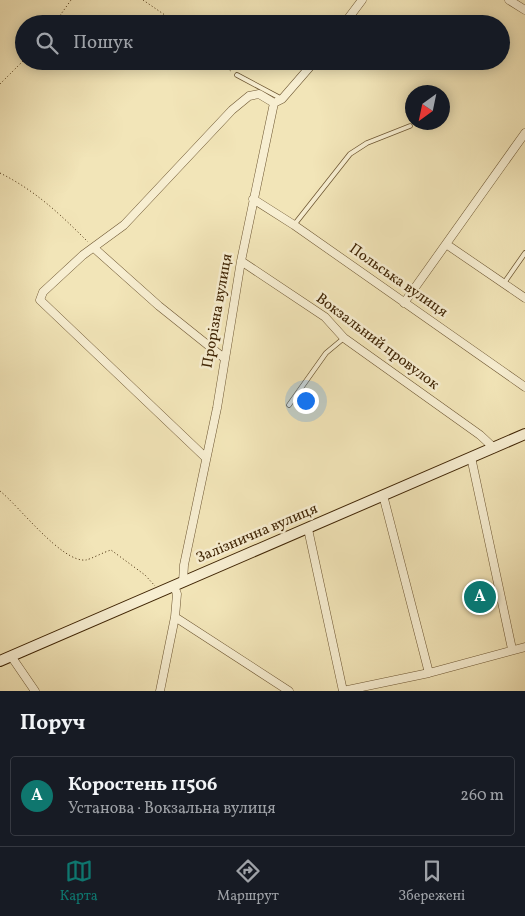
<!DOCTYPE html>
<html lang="uk">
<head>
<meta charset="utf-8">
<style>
	:root { --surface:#171b24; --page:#20242c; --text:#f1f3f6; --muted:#9ea1a6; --line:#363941; --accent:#0f766e }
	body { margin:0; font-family:Vollkorn,serif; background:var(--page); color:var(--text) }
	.compass { position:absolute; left:405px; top:85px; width:45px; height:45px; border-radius:50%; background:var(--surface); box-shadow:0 2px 12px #0003; rotate:213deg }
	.you { position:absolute; left:305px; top:400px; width:18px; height:18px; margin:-12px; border:4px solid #fff; border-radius:50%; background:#1a73e8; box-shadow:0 0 0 8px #1a73e833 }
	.badge { display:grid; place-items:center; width:32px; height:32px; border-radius:50%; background:var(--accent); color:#fff; font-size:16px; font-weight:700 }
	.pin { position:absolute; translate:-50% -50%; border:2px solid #fff; box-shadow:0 1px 5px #0006 }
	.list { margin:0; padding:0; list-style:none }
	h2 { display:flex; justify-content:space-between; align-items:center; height:65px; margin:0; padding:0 20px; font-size:21px }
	h2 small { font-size:16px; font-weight:400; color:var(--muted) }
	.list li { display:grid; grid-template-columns:32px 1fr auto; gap:15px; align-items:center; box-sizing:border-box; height:80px; margin:0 10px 10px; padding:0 10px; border:1px solid var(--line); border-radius:5px }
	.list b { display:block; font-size:19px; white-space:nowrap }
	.list p { margin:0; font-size:16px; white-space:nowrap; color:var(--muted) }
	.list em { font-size:16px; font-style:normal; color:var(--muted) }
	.icon { flex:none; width:28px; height:28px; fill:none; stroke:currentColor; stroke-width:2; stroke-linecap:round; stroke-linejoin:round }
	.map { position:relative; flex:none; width:525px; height:691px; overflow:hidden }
	.search { position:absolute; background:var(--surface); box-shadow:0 2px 12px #0003; left:15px; right:15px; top:15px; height:55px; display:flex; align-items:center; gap:12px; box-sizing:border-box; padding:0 18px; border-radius:28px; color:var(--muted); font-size:19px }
	.sheet { height:155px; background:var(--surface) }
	nav { display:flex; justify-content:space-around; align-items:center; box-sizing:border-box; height:70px; border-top:1px solid var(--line); background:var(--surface); font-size:14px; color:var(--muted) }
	nav a { display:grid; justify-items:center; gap:2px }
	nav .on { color:var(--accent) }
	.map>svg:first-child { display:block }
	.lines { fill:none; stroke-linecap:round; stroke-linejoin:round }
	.lane-casing { stroke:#6d5632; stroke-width:5.5 }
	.street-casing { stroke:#6d5632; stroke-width:9 }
	.secondary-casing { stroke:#412606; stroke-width:12 }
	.path { stroke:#412606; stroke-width:1; stroke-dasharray:1 2.5; stroke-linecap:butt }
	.lane { stroke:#f7eed1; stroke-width:4 }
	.street { stroke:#f7eed1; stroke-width:8 }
	.secondary { stroke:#f7eed1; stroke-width:10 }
	.labels { text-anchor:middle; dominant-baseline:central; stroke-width:5; stroke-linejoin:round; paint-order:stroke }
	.street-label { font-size:15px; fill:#412606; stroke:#f7eed1 }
</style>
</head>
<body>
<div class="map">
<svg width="525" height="691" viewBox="0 0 525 691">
	<rect width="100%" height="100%" fill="#f2e5b8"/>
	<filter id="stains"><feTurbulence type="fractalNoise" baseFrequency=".004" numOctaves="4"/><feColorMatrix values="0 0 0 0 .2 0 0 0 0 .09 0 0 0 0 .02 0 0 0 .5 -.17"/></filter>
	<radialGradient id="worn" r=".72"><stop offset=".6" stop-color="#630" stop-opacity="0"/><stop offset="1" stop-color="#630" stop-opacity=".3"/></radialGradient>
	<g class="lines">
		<defs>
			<path id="lane" d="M237 75 282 99
				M294 225 350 154 367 143 410 126
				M504 283 525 253
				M289 405 326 353 344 338"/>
			<path id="street" d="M509 0 525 10
				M344 24 362 0
				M253 199 294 225 525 387
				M446 244 525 298
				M94 248 159 306 224 358
				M241 261 325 317 344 338 480 435 494 448
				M404 303 525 133
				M205 457 40 300 43 292 83 255 124 225 232 110 249 96 259 94 274 103
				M471 457 512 649
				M383 495 429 673
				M308 529 343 691
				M183 582 184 565 217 408 241 261 274 103 282 99 315 61
				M174 586 177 594 175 617 289 691
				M11 656 35 691
				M160 691 175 617
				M343 691 429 673 525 647"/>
			<path id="secondary" d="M0 661 525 434"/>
		</defs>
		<use href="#lane" class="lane-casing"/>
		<use href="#street" class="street-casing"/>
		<use href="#secondary" class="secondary-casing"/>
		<path class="path" d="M143 0 178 24
			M54 24 71 0
			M219 61 232 72
			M0 84 24 60
			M0 173C36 191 60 214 88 242
			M0 491C19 506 62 563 86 560 91 559 104 552 111 550L145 575 155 586"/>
		<use href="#lane" class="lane"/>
		<use href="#street" class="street"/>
		<use href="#secondary" class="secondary"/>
	</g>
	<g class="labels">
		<g class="street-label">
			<text transform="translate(398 281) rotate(35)">Польська вулиця</text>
			<text transform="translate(218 311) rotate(-80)">Прорізна вулиця</text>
			<text transform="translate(377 342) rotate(37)">Вокзальний провулок</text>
			<text transform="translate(257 534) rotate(-23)">Залізнична вулиця</text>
		</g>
	</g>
	<rect width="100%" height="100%" filter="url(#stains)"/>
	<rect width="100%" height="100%" fill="url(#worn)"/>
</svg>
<svg class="compass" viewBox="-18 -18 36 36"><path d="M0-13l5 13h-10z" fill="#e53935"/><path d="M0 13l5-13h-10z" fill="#9ea1a6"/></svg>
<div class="you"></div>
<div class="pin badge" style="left:480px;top:597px">A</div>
<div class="search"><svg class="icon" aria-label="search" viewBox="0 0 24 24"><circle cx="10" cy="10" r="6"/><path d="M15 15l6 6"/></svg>Пошук</div>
</div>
<section class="sheet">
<h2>Поруч<small></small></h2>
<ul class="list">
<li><span class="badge">A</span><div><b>Коростень 11506</b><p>Установа · Вокзальна вулиця</p></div><em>260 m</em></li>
</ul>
</section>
<nav>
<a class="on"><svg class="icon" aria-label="map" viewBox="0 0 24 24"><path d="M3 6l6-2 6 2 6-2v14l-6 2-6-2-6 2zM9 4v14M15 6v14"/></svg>Карта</a>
<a><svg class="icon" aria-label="directions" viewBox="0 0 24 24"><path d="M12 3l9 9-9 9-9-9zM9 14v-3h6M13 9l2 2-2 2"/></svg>Маршрут</a>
<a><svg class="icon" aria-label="saved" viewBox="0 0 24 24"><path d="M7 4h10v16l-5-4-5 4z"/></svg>Збережені</a>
</nav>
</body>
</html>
